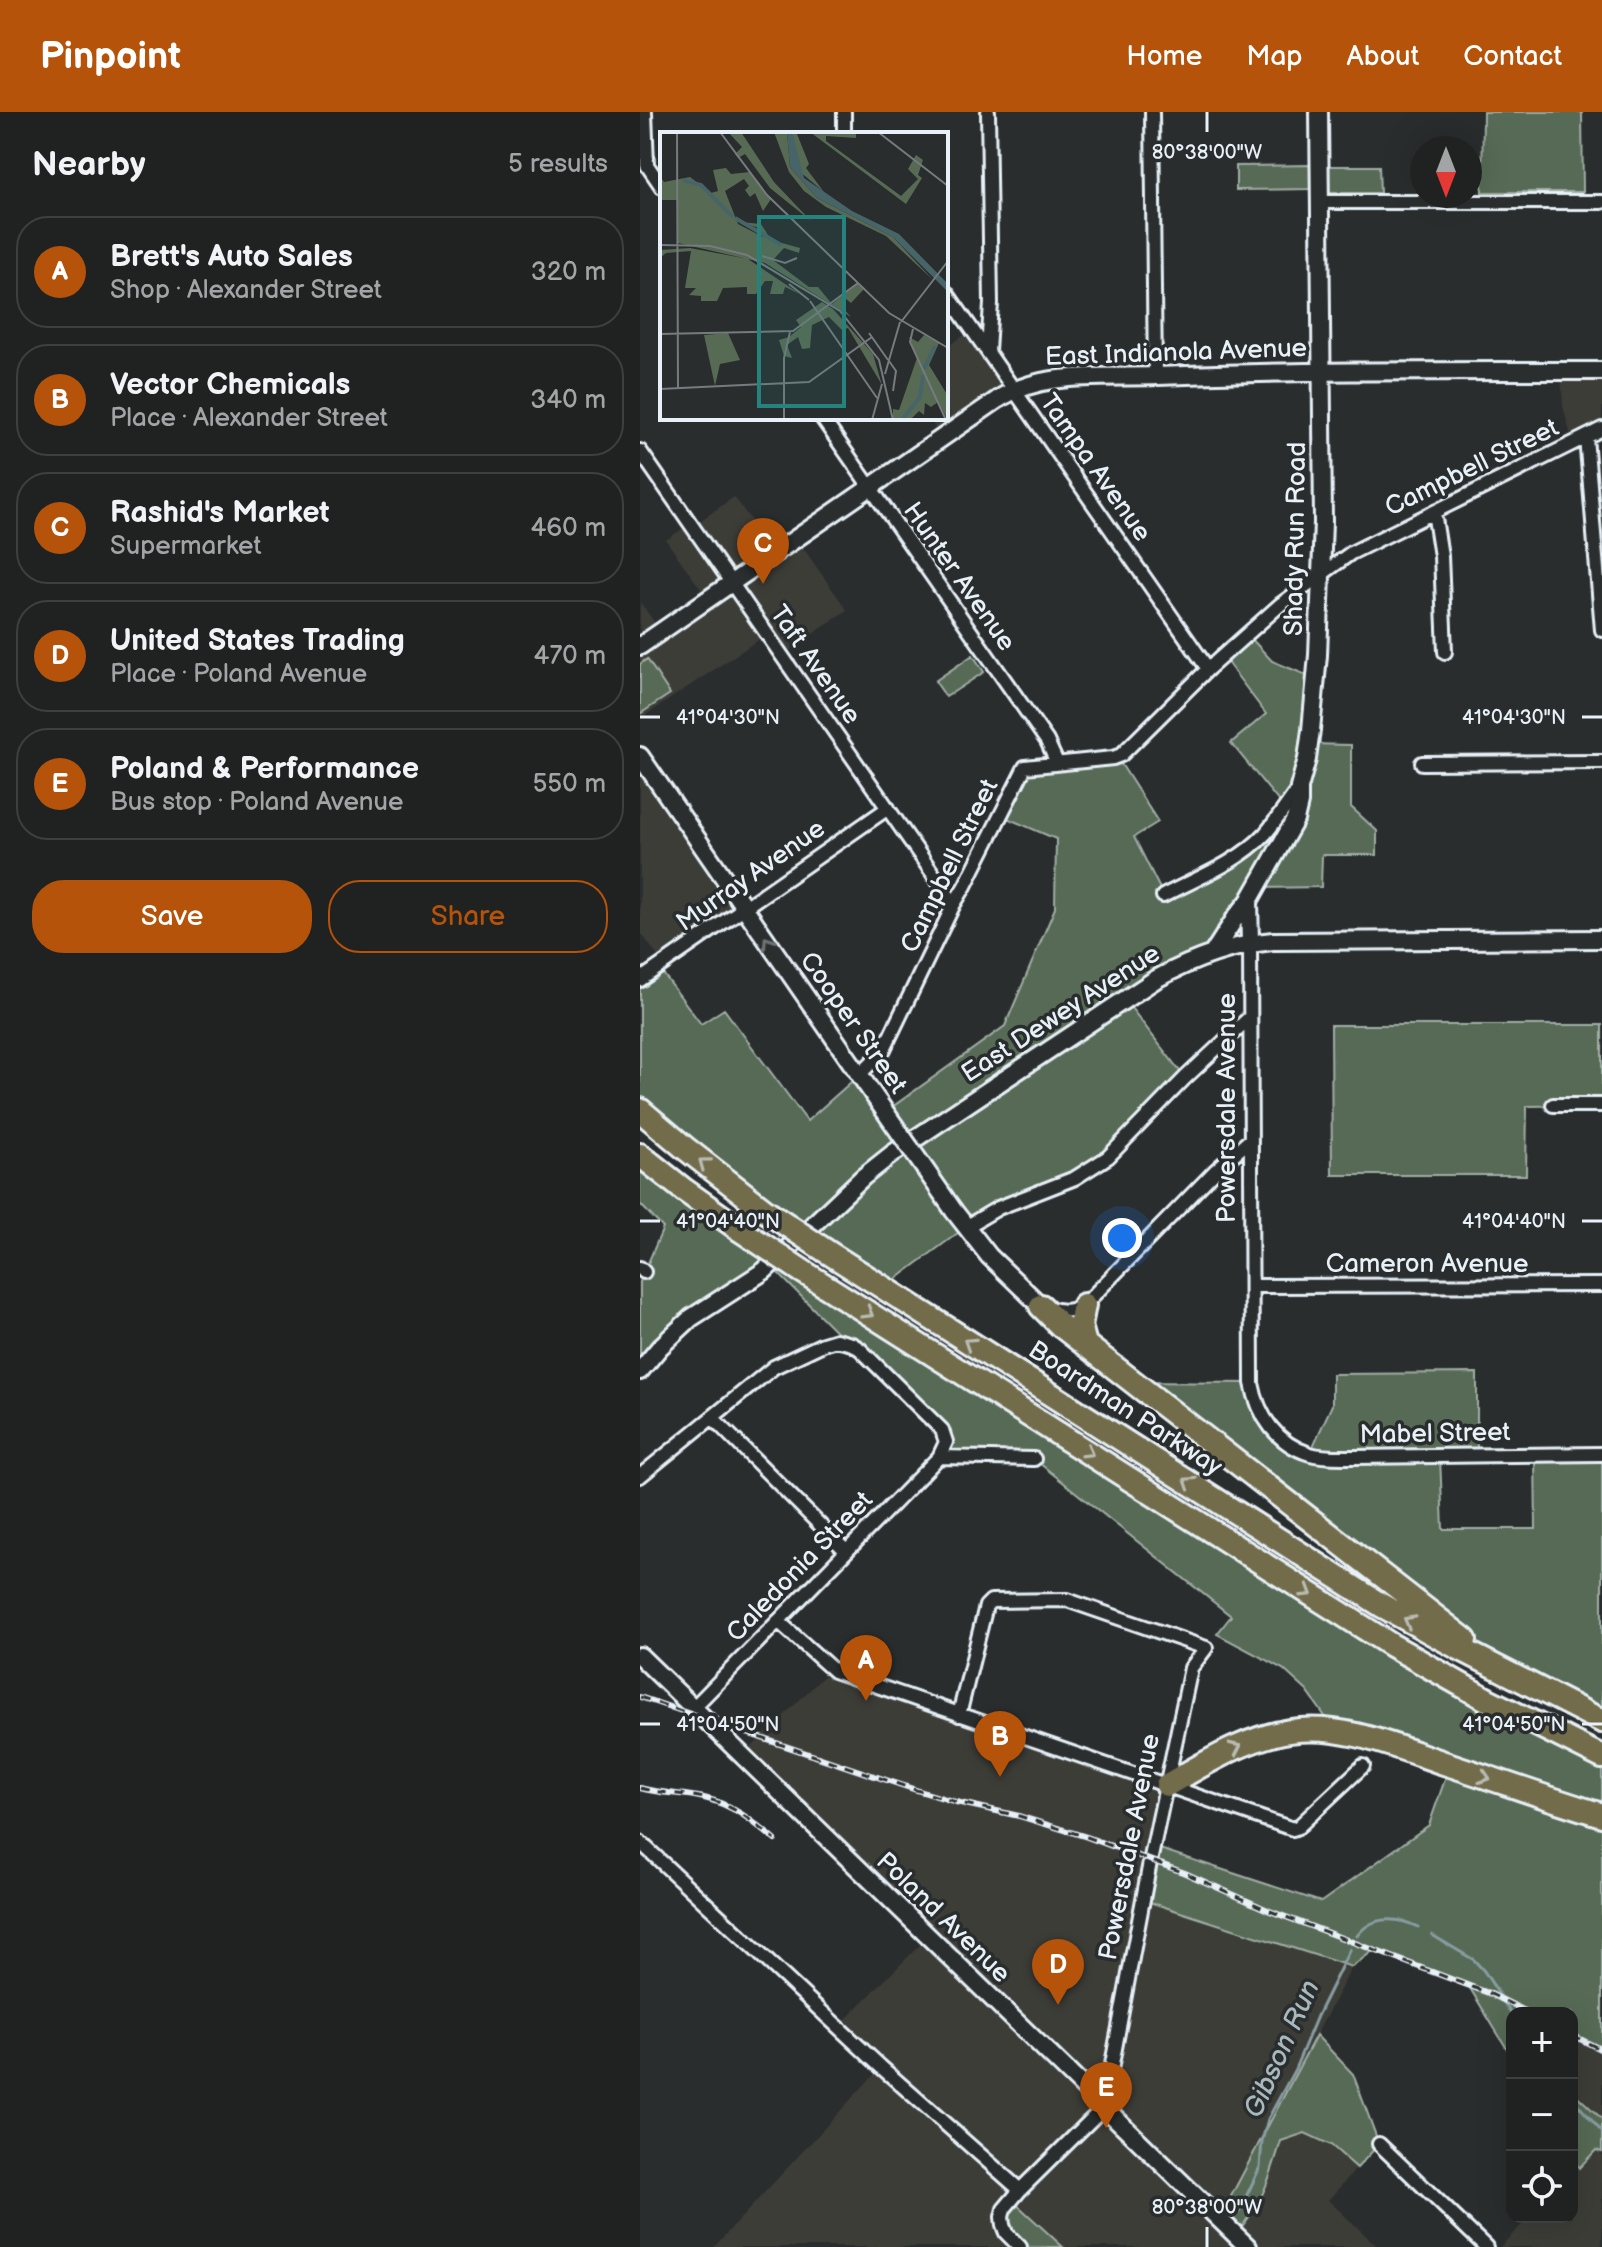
<!DOCTYPE html>
<html lang="en">
<head>
<meta charset="utf-8">
<style>
	:root { --surface:#202222; --page:#282a2a; --text:#f1f3f6; --muted:#a2a4a5; --line:#3d3f40; --accent:#b45309 }
	body { margin:0; font-family:"Balsamiq Sans",sans-serif; background:var(--page); color:var(--text) }
	.controls { position:absolute; right:24px; bottom:24px; display:grid; overflow:hidden; border-radius:16px; box-shadow:0 8px 32px #0002 }
	.controls button { width:72px; height:72px; display:grid; place-items:center; padding:0; border:0; border-bottom:2px solid var(--line); background:var(--surface); color:var(--text); font:40px sans-serif }
	.compass { position:absolute; left:770px; top:24px; width:72px; height:72px; border-radius:50%; background:var(--surface); box-shadow:0 8px 32px #0002; rotate:180deg }
	.you { position:absolute; left:482px; top:1126px; width:28px; height:28px; margin:-20px; border:6px solid #fff; border-radius:50%; background:#1a73e8; box-shadow:0 0 0 12px #1a73e833 }
	.badge { display:grid; place-items:center; width:52px; height:52px; border-radius:50%; background:var(--accent); color:#fff; font-size:26px; font-weight:700 }
	.pin { position:absolute; translate:-50% -66px; filter:drop-shadow(0 2px 4px #0008) }
	.pin::after { content:''; position:absolute; top:42px; width:28px; height:24px; background:inherit; clip-path:polygon(0 0,100% 0,50% 100%) }
	.list { margin:0; padding:0; list-style:none }
	h2 { display:flex; justify-content:space-between; align-items:center; height:104px; margin:0; padding:0 32px; font-size:34px }
	h2 small { font-size:26px; font-weight:400; color:var(--muted) }
	.list li { display:grid; grid-template-columns:52px 1fr auto; gap:24px; align-items:center; box-sizing:border-box; height:112px; margin:0 16px 16px; padding:0 16px; border:2px solid var(--line); border-radius:32px }
	.list b { display:block; font-size:30px; white-space:nowrap }
	.list p { margin:0; font-size:26px; white-space:nowrap; color:var(--muted) }
	.list em { font-size:26px; font-style:normal; color:var(--muted) }
	.actions { display:flex; gap:16px; padding:24px 32px }
	.actions a { flex:1; padding:18px 0; border:2px solid var(--accent); border-radius:32px; text-align:center; font-size:28px; color:var(--accent) }
	.actions .main { background:var(--accent); color:#fff }
	.icon { flex:none; width:44px; height:44px; fill:none; stroke:currentColor; stroke-width:2; stroke-linecap:round; stroke-linejoin:round }
	.map { position:relative; flex:none; width:962px; height:2135px; overflow:hidden }
	header { display:flex; align-items:center; gap:48px; box-sizing:border-box; height:112px; padding:0 40px; background:var(--accent); color:#fff }
	header strong { font-size:38px }
	nav { display:flex; gap:44px; margin-inline-start:auto; font-size:28px }
	main { display:flex }
	aside { flex:1; background:var(--surface) }
	.map>svg:first-child { display:block }
	.built { fill:#3e3e39 }
	.green { fill:#576a54; stroke:#a0aea6; stroke-width:2 }
	.lines { fill:none; stroke-linecap:round; stroke-linejoin:round }
	.stream { stroke:#879da2; stroke-width:3 }
	.street-casing { stroke:#e8f1f8; stroke-width:18 }
	.secondary-casing { stroke:#e8f1f8; stroke-width:22 }
	.highway-casing { stroke:#e8f1f8; stroke-width:28 }
	.street { stroke:#2a2d2e; stroke-width:12 }
	.secondary { stroke:#2a2d2e; stroke-width:16 }
	.highway { stroke:#726c4b; stroke-width:22 }
	.rail-casing { stroke:#e8f1f8; stroke-width:6 }
	.rail { stroke:#2a2d2e; stroke-width:3; stroke-dasharray:9; stroke-linecap:butt }
	.secondary-bridge-casing { stroke:#e8f1f8; stroke-width:22; stroke-linecap:butt }
	.highway-bridge-casing { stroke:#e8f1f8; stroke-width:28; stroke-linecap:butt }
	.secondary-bridge { stroke:#2a2d2e; stroke-width:16 }
	.highway-bridge { stroke:#726c4b; stroke-width:22 }
	.oneway { stroke:#6c7275 }
	.oneway2 { stroke:#b9bcb3 }
	.ticks { fill:none; stroke:#e8f1f8; stroke-width:3 }
	.labels { text-anchor:middle; dominant-baseline:central; stroke-width:7; stroke-linejoin:round; paint-order:stroke }
	.street-label { font-size:26px; fill:#e8f1f8; stroke:#2a2d2e }
	.water-label { font-size:28px; font-style:italic; fill:#a8b9be; stroke:#2a2d2e }
	.inset-river { fill:none; stroke:#476568; stroke-width:4 }
	.inset-road { fill:none; stroke:#767b7f; stroke-width:2 }
	.view { fill:#25827c; fill-opacity:0.15; stroke:#25827c; stroke-width:4 }
	.inset-edge { fill:none; stroke:#e8f1f8; stroke-width:4 }
	.ticks-label { font-size:20px; text-anchor:middle; fill:#e8f1f8; stroke:#2a2d2e; stroke-width:7; stroke-linejoin:round; paint-order:stroke }
</style>
</head>
<body>
<header>
<strong>Pinpoint</strong>
<nav><a>Home</a><a>Map</a><a>About</a><a>Contact</a></nav>
</header>
<main>
<aside>
<h2>Nearby<small>5 results</small></h2>
<ul class="list">
<li><span class="badge">A</span><div><b>Brett's Auto Sales</b><p>Shop · Alexander Street</p></div><em>320 m</em></li>
<li><span class="badge">B</span><div><b>Vector Chemicals</b><p>Place · Alexander Street</p></div><em>340 m</em></li>
<li><span class="badge">C</span><div><b>Rashid's Market</b><p>Supermarket</p></div><em>460 m</em></li>
<li><span class="badge">D</span><div><b>United States Trading</b><p>Place · Poland Avenue</p></div><em>470 m</em></li>
<li><span class="badge">E</span><div><b>Poland &amp; Performance</b><p>Bus stop · Poland Avenue</p></div><em>550 m</em></li>
</ul>
<div class="actions"><a class="main">Save</a><a>Share</a></div>
</aside>
<div class="map">
<svg width="962" height="2135" viewBox="0 0 962 2135">
	<rect width="100%" height="100%" fill="#2a2d2e"/>
	<filter id="ink" filterUnits="userSpaceOnUse"><feTurbulence type="fractalNoise" baseFrequency=".0125" numOctaves="2"/><feDisplacementMap in="SourceGraphic" scale="16" xChannelSelector="R" yChannelSelector="G"/><feConvolveMatrix kernelMatrix="1 2 1 2 8 2 1 2 1" color-interpolation-filters="sRGB"/></filter>
	<g filter="url(#ink)">
		<path class="built" d="M333 217 373 277 302 325 288 306H306V236Z
			M921 259H962V317L933 331 923 294Z
			M94 385 134 441 156 426 207 498 142 544 127 522 0 607V490L21 520 68 487 26 428 50 412 53 414Z
			M0 644 104 795 23 852 0 819Z
			M191 1557 527 1673 504 1788 712 1855 579 2107 624 2083 641 2029 665 2021 691 2033 717 2056 688 2088 738 2135H423L372 2088 380 2135H74L241 1955 199 1914 288 1825 102 1645Z
			M932 1922 962 1937V2007L932 1979Z
			M956 2037 962 2040V2135H860L890 2105H932V2062Z"/>
		<path class="green" d="M843 0H942L943 80H842Z
			M672 53V77L596 78V54Z
			M688 54H739L740 81H688Z
			M608 523 632 549 676 567 669 632 711 633V695L737 719V743H682L681 775 617 776 610 831 485 888 545 966 468 1045 326 1115 244 1176 0 998V868L18 855 61 912 84 897 167 1009 219 963 245 1000 365 914 415 796 416 727 360 703 385 655 476 644 518 710 494 725 523 783 589 749 644 696 591 631 626 602 583 545Z
			M333 543 344 560 306 585 295 569Z
			M7 547 30 582 0 602V552Z
			M691 913H962V993L887 994 886 1063H692Z
			M0 1055 790 1556 962 1645V1937L932 1922V1901H872V1945L828 1873 734 1838 712 1855 503 1788 514 1735 681 1790 789 1713 810 1653 696 1620 667 1579 643 1557 577 1522 591 1504 394 1347 299 1345 306 1330 130 1153 69 1193 0 1259V1170L23 1116 0 1092Z
			M837 1261V1344L800 1345 803 1417H896L895 1343 962 1342V1609L831 1532 493 1270 612 1271 626 1309 670 1341 692 1293V1262Z
			M676 1923 713 1962 739 2032 717 2056 691 2033 665 2021 641 2029C630 2065 622 2094 595 2122L579 2107Z
			M932 1979 962 2007V2040L956 2038 939 2056 932 2045Z
			M372 2088 423 2135H380L372 2127 364 2097Z"/>
		<g class="lines">
			<path class="stream" d="M792 1823 834 1848 844 1859 872 1903
				M717 1824C732 1803 757 1805 778 1815
				M932 1986 962 2020
				M599 2100 620 2055 622 2029 628 2007 655 1957 677 1904 710 1837"/>
			<defs>
				<path id="street" d="M5 0 7 53 22 75
					M204 0V22
					M512 0 515 264
					M680 90H962
					M306 180 568 557
					M348 239 351 191 348 0
					M182 306 407 629 417 651
					M946 325 962 518
					M0 339 314 792
					M794 400 801 444 805 540
					M782 651 962 650
					M523 784C557 766 598 751 625 722 637 708 648 691 659 676
					M610 831 612 1271C618 1304 637 1332 670 1342 684 1346 700 1345 715 1345L962 1342
					M0 868 248 696
					M219 963 243 939 314 792 325 774 385 655 473 646 481 643 568 557 641 492 711 441 962 317
					M913 993H962
					M326 1115 358 1096 435 1066 468 1045 545 966 610 905
					M0 1156 4 1160
					M612 1174 962 1173
					M408 1196C423 1200 430 1200 444 1193L576 1058 611 1027
					M72 1305 206 1439
					M299 1345 394 1347
					M0 1364 134 1255 183 1232 196 1228 212 1232 220 1237 302 1318 306 1330 299 1345 53 1596
					M138 1509 194 1559 653 1717 658 1715 723 1654
					M319 1603 346 1494 351 1489 427 1488 566 1536 551 1556 510 1750 464 1995 380 2078 364 2097 362 2105 363 2113 366 2121 380 2135
					M0 1730 241 1955 380 2078
					M739 2032 846 2135"/>
				<path id="secondary" d="M0 534 357 288C403 258 465 266 517 264 666 258 814 259 962 259
					M0 644 239 991
					M610 831 609 789 655 708 659 691V676L667 647 671 618 678 543 683 410 679 0
					M573 841 596 805 609 789
					M314 1099 349 1144 401 1194
					M0 1259 20 1235 51 1206 124 1159 223 1065 252 1042 516 867C553 847 591 833 633 829L962 827
					M0 1544 608 2135"/>
				<path id="highway" d="M0 998 45 1036 126 1099
					M0 1043 44 1078 99 1117
					M186 1139 741 1493 819 1536 962 1609
					M162 1159 751 1533 848 1588 962 1645
					M444 1193 440 1214 445 1232
					M401 1194 420 1213 825 1528
					M527 1673C566 1651 605 1626 650 1619 702 1611 756 1635 804 1651 857 1668 909 1687 962 1703"/>
			</defs>
			<use href="#street" class="street-casing"/>
			<use href="#secondary" class="secondary-casing"/>
			<use href="#highway" class="highway-casing"/>
			<use href="#street" class="street"/>
			<use href="#secondary" class="secondary"/>
			<use href="#highway" class="highway"/>
			<defs>
				<path id="rail" d="M0 1585 276 1678 316 1690 379 1704 447 1725 545 1761 630 1799 851 1882 889 1901
					M0 1676C21 1682 43 1681 64 1686 92 1692 114 1710 135 1728
					M932 1923 962 1938"/>
			</defs>
			<use href="#rail" class="rail-casing"/>
			<use href="#rail" class="rail"/>
			<defs>
				<path id="secondary-bridge" d="M239 991 314 1099"/>
				<path id="highway-bridge" d="M126 1099 186 1139
					M99 1117 162 1159"/>
			</defs>
			<use href="#secondary-bridge" class="secondary-bridge-casing"/>
			<use href="#highway-bridge" class="highway-bridge-casing"/>
			<use href="#secondary-bridge" class="secondary-bridge"/>
			<use href="#highway-bridge" class="highway-bridge"/>
		</g>
		<defs><path id="oneway-chevron" d="M-2-3.5L2.5 0L-2 3.5" fill="none" stroke-width="1.6" stroke-linecap="round" stroke-linejoin="round" transform="scale(2)"/></defs>
		<use class="oneway" href="#oneway-chevron" transform="translate(128 830) rotate(-124)"/>
		<g class="oneway2">
			<use href="#oneway-chevron" transform="translate(64 1051) rotate(-143)"/>
			<use href="#oneway-chevron" transform="translate(228 1201) rotate(32)"/>
			<use href="#oneway-chevron" transform="translate(329 1231) rotate(-147)"/>
			<use href="#oneway-chevron" transform="translate(448 1340) rotate(32)"/>
			<use href="#oneway-chevron" transform="translate(549 1370) rotate(-147)"/>
			<use href="#oneway-chevron" transform="translate(667 1480) rotate(32)"/>
			<use href="#oneway-chevron" transform="translate(769 1509) rotate(-151)"/>
			<use href="#oneway-chevron" transform="translate(596 1636) rotate(-25)"/>
			<use href="#oneway-chevron" transform="translate(845 1665) rotate(18)"/>
		</g>
	</g>
	<path class="ticks" d="M567 0V20M0 605H20M942 605H962M0 1109H20M942 1109H962M0 1612H20M942 1612H962M567 2115V2135"/>
	<g class="labels">
		<g class="street-label">
			<text transform="translate(536 241) rotate(-2)">East Indianola Avenue</text>
			<text transform="translate(455 356) rotate(55)">Tampa Avenue</text>
			<text transform="translate(832 356) rotate(-26)">Campbell Street</text>
			<text transform="translate(656 427) rotate(-89)">Shady Run Road</text>
			<text transform="translate(319 465) rotate(55)">Hunter Avenue</text>
			<text transform="translate(175 553) rotate(55)">Taft Avenue</text>
			<text transform="translate(310 754) rotate(-64)">Campbell Street</text>
			<text transform="translate(111 764) rotate(-35)">Murray Avenue</text>
			<text transform="translate(421 902) rotate(-33)">East Dewey Avenue</text>
			<text transform="translate(213 911) rotate(55)">Cooper Street</text>
			<text transform="translate(587 996) rotate(-90)">Powersdale Avenue</text>
			<text x="787" y="1152">Cameron Avenue</text>
			<text transform="translate(485 1297) rotate(33)">Boardman Parkway</text>
			<text transform="translate(795 1322) rotate(-1)">Mabel Street</text>
			<text transform="translate(160 1455) rotate(-46)">Caledonia Street</text>
			<text transform="translate(490 1735) rotate(-79)">Powersdale Avenue</text>
			<text transform="translate(303 1806) rotate(44)">Poland Avenue</text>
		</g>
		<g class="water-label">
			<text transform="translate(642 1937) rotate(-66)">Gibson Run</text>
		</g>
	</g>
	<g transform="translate(20 20)">
		<rect width="288" height="288" fill="#2a2d2e"/>
		<path d="M68 0H81L114 50 151 89 110 56 85 22 78 26 75 22 82 15ZM114 0H127L130 35 157 66 233 105 273 148 226 104 166 75 144 59 129 40ZM131 0 137 2 149 32 146 36 164 60 139 39ZM150 0H196V6L166 4V9L241 64 258 47 248 37 256 23 263 28 258 43 262 46 246 72ZM66 36 71 42 90 40 111 67 103 79 95 61 90 65 85 58 89 54 84 47 65 59 78 92 103 105 99 96 80 90 101 92 111 108 140 116 139 121 124 116 113 128 149 155H158L172 172 198 151 204 157 191 171 186 167 182 175 191 185 105 131 18 111V68H0V44L4 50 30 45 51 61 58 59 53 38ZM30 116 88 127 140 162 125 155 123 162H110L113 149H105L96 162H87V155L63 156 57 169H41V164L29 163 36 156H25L31 119 6 121 0 126V118ZM162 170 173 177 213 222 222 253 188 196 182 198 169 185 152 193 150 216 142 217 138 205 127 213 132 226 124 224 119 208 129 205 141 195 136 188ZM68 201 80 228 60 232 55 254 44 203ZM264 203 279 211 269 233 288 264V288L278 270 271 275 265 271 264 283 259 279 250 288H233V277L239 278 257 226 249 205 258 210Z" fill="#576a54"/>
		<path d="M127 0 133 3 144 46 192 79 239 102 288 152V160L233 105 157 66 130 35Z" fill="#476568"/>
		<path class="inset-river" d="M23 48 41 53 73 85M75 86 121 113M264 237 275 214M242 288 260 265 263 243"/>
		<path class="inset-road" d="M17 0 18 256M60 0 107 63 229 181 288 216M218 0 288 54M0 113 50 114 87 123 180 179 219 228 233 288M102 124 125 131 137 126M129 152 149 168M150 169 217 266M241 190 288 129M253 197 250 210 286 288M209 201 228 228M0 202 133 199 198 151M229 229 236 239 233 259M225 242 240 190M0 257 149 250 212 205M124 288V226L130 200M212 288 222 252"/>
		<path class="view" d="M99 85H184V274H99Z"/>
		<rect width="288" height="288" class="inset-edge"/>
	</g>
	<g class="ticks-label">
		<text x="567" y="47">80°38'00"W</text>
		<text x="874" y="612">41°04'30"N</text>
		<text x="88" y="612">41°04'30"N</text>
		<text x="88" y="1116">41°04'40"N</text>
		<text x="874" y="1116">41°04'40"N</text>
		<text x="88" y="1619">41°04'50"N</text>
		<text x="874" y="1619">41°04'50"N</text>
		<text x="567" y="2102">80°38'00"W</text>
	</g>
</svg>
<div class="controls">
<button>+</button>
<button>−</button>
<button><svg class="icon" aria-label="locate" viewBox="0 0 24 24"><circle cx="12" cy="12" r="6"/><path d="M12 2v4M12 18v4M2 12h4M18 12h4"/></svg></button>
</div>
<svg class="compass" viewBox="-18 -18 36 36"><path d="M0-13l5 13h-10z" fill="#e53935"/><path d="M0 13l5-13h-10z" fill="#a2a4a5"/></svg>
<div class="you"></div>
<div class="pin badge" style="left:226px;top:1589px">A</div>
<div class="pin badge" style="left:360px;top:1665px">B</div>
<div class="pin badge" style="left:123px;top:472px">C</div>
<div class="pin badge" style="left:418px;top:1893px">D</div>
<div class="pin badge" style="left:466px;top:2016px">E</div>
</div>
</main>
</body>
</html>
